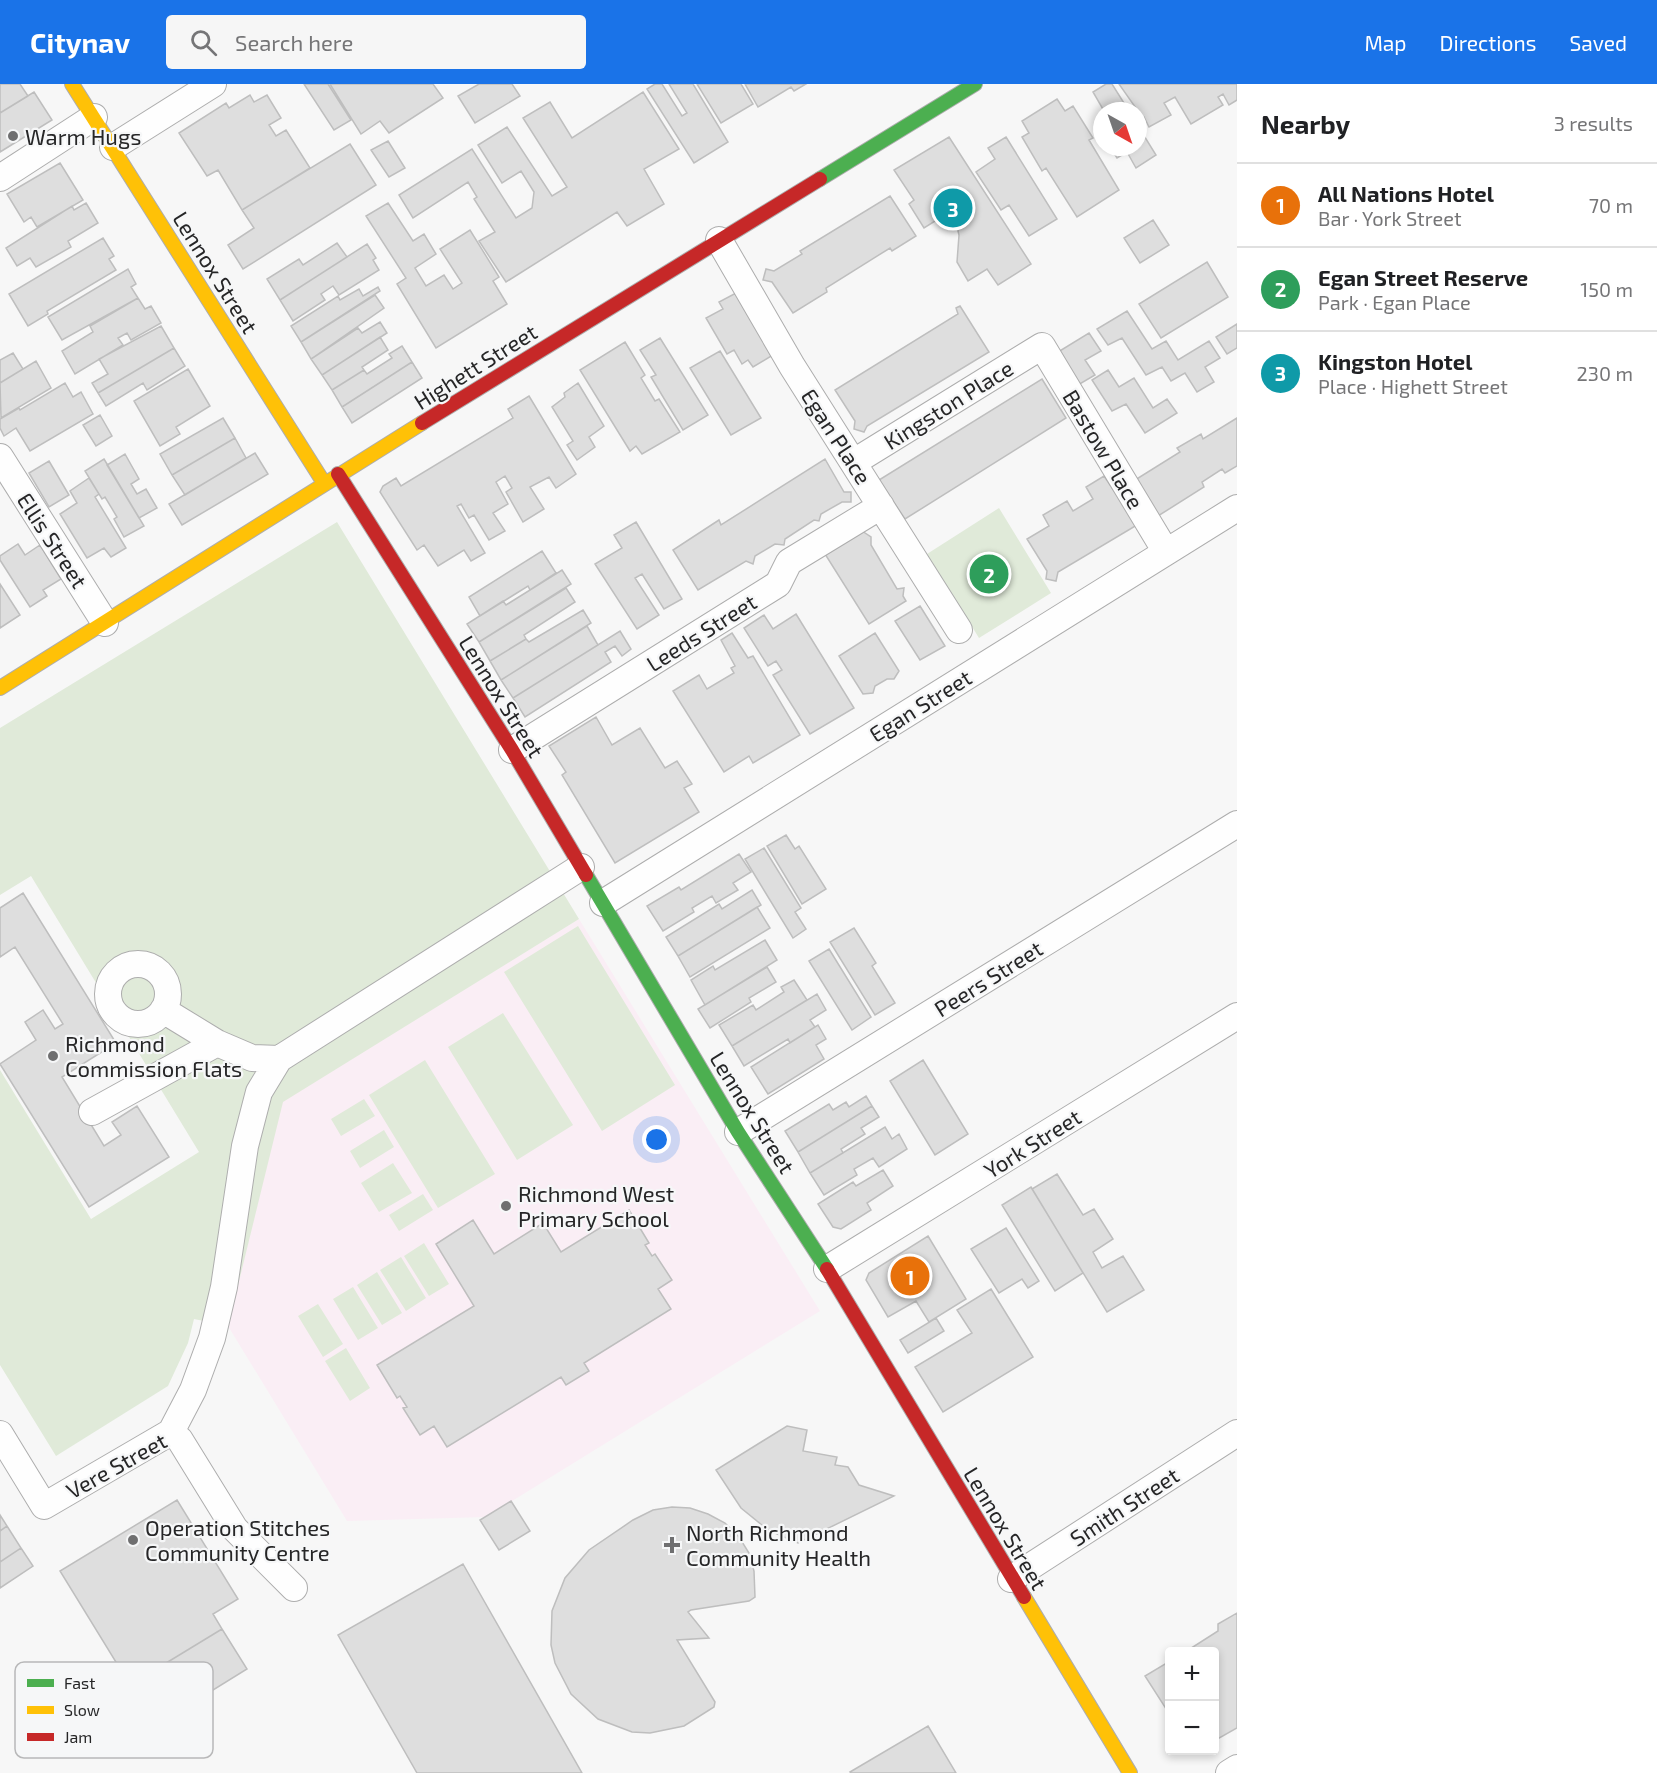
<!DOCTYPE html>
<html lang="en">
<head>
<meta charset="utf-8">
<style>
	:root { --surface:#fff; --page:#f6f6f6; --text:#202124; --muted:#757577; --line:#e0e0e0; --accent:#1a73e8 }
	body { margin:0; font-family:"Exo 2",sans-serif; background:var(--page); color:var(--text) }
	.controls { position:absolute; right:18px; bottom:18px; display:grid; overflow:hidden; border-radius:6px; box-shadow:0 3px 9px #0003 }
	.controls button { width:54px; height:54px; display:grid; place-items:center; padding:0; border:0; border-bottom:2px solid var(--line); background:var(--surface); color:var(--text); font:30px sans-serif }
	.compass { position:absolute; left:1093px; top:18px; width:54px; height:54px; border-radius:50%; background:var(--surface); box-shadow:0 3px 9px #0003; rotate:140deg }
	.you { position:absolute; left:657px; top:1056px; width:21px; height:21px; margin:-15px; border:4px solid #fff; border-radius:50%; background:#1a73e8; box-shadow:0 0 0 9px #1a73e833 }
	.badge { display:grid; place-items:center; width:39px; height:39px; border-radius:50%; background:var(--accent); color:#fff; font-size:20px; font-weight:700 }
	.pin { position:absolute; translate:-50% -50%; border:3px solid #fff; box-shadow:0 2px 6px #0006 }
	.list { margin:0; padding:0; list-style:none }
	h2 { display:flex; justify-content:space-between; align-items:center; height:78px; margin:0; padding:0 24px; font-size:26px }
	h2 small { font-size:20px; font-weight:400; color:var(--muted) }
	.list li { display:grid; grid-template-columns:39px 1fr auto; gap:18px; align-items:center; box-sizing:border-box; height:84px; padding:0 24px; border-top:2px solid var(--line) }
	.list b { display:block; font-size:22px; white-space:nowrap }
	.list p { margin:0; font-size:20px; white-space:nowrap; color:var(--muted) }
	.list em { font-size:20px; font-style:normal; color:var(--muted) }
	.icon { flex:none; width:33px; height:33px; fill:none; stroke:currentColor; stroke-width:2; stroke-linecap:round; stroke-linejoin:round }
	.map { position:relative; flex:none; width:1237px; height:1689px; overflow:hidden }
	header { display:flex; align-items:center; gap:36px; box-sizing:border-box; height:84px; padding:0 30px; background:var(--accent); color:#fff }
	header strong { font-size:28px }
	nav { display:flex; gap:33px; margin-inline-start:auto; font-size:21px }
	.search { width:420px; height:54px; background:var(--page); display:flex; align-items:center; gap:15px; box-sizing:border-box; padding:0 21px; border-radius:6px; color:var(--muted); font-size:22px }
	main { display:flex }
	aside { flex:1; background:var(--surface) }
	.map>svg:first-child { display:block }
	.education { fill:#faeef5 }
	.green { fill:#e0ead9 }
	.building { fill:#dedede; stroke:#bebebe; stroke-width:1.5 }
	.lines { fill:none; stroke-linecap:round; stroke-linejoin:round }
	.street-casing { stroke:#adadad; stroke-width:28 }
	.fast-casing { stroke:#adadad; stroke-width:16 }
	.slow-casing { stroke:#adadad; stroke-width:16 }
	.jam-casing { stroke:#adadad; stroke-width:16 }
	.street { stroke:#fefefe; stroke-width:26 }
	.fast { stroke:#4caf50; stroke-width:14 }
	.slow { stroke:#ffc107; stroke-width:14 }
	.jam { stroke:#c62828; stroke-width:14 }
	.poi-dot { fill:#6f6f70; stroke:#f6f7f8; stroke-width:2 }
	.labels { text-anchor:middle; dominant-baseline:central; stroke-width:4.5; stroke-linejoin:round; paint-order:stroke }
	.poi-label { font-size:22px; fill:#262627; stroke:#f6f7f8; text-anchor:start }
	.street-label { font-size:22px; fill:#262627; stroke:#f6f7f8 }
	.key { fill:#f6f7f8; stroke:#b8b8b9; stroke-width:1.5 }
	.key-label { font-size:16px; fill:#262627 }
</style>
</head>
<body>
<header>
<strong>Citynav</strong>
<div class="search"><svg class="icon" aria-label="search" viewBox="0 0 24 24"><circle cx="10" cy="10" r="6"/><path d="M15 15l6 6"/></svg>Search here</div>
<nav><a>Map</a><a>Directions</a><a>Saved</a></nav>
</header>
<main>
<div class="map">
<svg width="1237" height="1689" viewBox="0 0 1237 1689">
	<rect width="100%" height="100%" fill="#f7f7f7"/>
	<path class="education" d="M579 835 820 1227 486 1433 347 1437 228 1242 282 1018Z"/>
	<path class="green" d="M999 424 1051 509 979 554 927 470Z
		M337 438 579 835 283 1018 228 1242 194 1235 188 1259 168 1302 56 1372 0 1281V986L91 1135 199 1068 31 792 0 811V644Z
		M578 842 675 1001 602 1047 504 888Z
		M503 929 573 1041 517 1076 448 963Z
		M425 976 495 1090 438 1124 369 1011Z
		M364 1015 375 1032 341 1052 331 1035Z
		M384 1046 394 1063 360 1084 350 1067Z
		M393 1079 412 1109 379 1128 361 1099Z
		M423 1110 433 1126 399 1147 389 1131Z
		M424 1159 449 1200 429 1212 404 1172Z
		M401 1173 426 1214 406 1227 380 1186Z
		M377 1188 402 1229 382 1241 357 1201Z
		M353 1203 378 1244 358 1256 333 1215Z
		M318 1220 343 1260 323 1273 298 1232Z
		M346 1264 370 1304 350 1317 325 1277Z"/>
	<path class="building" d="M0 0H20L28 12 0 29Z
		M304 0H328L351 36 334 46Z
		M330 0H433L443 14 389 49 380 37 361 50Z
		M479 0H512L520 12 475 39 458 12Z
		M655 0H662L682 32 687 29 669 0H693L728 58 694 79 647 5Z
		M697 0H741L753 20 721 39Z
		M745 0H806L794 7 791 3 758 23Z
		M1106 0H1112L1129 27H1104L1093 8Z
		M1119 0H1237V16L1229 21 1223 10 1218 13 1223 21 1191 40 1175 13 1164 19 1171 31 1149 43 1144 33 1140 35 1138 27Z
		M34 8 52 36 0 68V29Z
		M643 8 679 65 644 85 664 120 627 142 617 128 506 198 479 157 495 148 474 115 477 113 468 98 413 134 399 111 472 65 516 134 532 124 534 108 521 87 502 99 478 61 507 43 552 112 567 103 523 34 550 18 572 54Z
		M250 11 254 18 267 11 281 34 269 41 276 52 286 46 310 84 242 126 218 86 207 92 179 49 226 19 229 24Z
		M1057 15 1065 27 1073 22 1093 54 1089 56 1119 106 1077 133 1046 84 1042 87 1022 53 1029 49 1022 37Z
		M1138 42 1156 71 1136 84 1127 68 1117 74 1110 63H1138Z
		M949 53 1031 180 998 201 987 185 968 197 957 178 959 151 957 143 960 142 951 127 924 144 909 120 914 116 894 86Z
		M1006 53 1057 135 1029 152 1009 121 1001 126 976 88 995 75 988 64Z
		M388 57 405 84 389 93 371 66Z
		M350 60 376 101 243 185 228 161 254 144 242 126Z
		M60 79 83 116 37 143 31 133 24 138 7 110Z
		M890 112 916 152 892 167 890 164 826 204 827 208 793 229 772 198 763 196 766 185 774 187 802 170 800 167Z
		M86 119 98 139 68 157 71 163 36 183 30 174 17 182 6 164 72 122 74 126Z
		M388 119 413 157 424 150 436 170 415 184 426 202 444 191 453 205 462 199 440 165 470 146 499 193 493 197 507 220 436 264 397 200 406 194 366 132Z
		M1153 136 1169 161 1140 179 1124 154Z
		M103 154 114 172 109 175 116 186 47 227 48 230 28 242 9 210Z
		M337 159 347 173 280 216 267 195 299 175 303 181Z
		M367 160 376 174 373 176 379 186 339 211 333 202 321 210 325 216 293 237 280 216Z
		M1207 178 1228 213 1161 254 1139 220Z
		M128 185 136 200 131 203 138 214 62 256 48 233Z
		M378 203 380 207 301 258 291 242 338 212 340 216 359 205 363 212Z
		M736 209 773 271 753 283 748 276 742 280 734 266 727 270 706 234 723 225 719 218Z
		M375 211 384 224 311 275 301 258Z
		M138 214 145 225 151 222 161 239 131 256 127 249 118 254 123 261 75 290 62 267 93 248 90 242Z
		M960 222 989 268 867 342 864 348 854 345 855 337 835 306 958 230 956 224Z
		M1127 227 1152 265 1166 257 1178 276 1209 257 1220 274 1205 283 1214 298 1197 308 1185 289 1171 297 1162 283 1146 291 1122 254 1108 261 1097 245Z
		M380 238 387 249 322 291 311 275 358 244 362 249Z
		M1237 240V264L1227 270 1216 253Z
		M161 242 174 264 98 309 92 299 108 290 99 275Z
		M1089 249 1101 267 1085 276 1095 291 1078 301 1058 268Z
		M380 253 388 266 362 283 364 286 332 306 322 291Z
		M660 254 708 331 683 346 651 293 656 291 640 266Z
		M625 258 645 291 641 294 655 317 659 315 680 348 642 370 636 362 630 367 580 286Z
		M402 262 412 278 342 323 332 306 364 286 367 290 392 274 389 270Z
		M174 264 185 282 147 306 143 299 106 322 98 309Z
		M720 267 761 334 731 351 690 284Z
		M13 269 23 285 0 299V276Z
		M36 277 51 304 1 334 0 299Z
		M412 278 422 294 352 339 342 323Z
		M188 285 210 322 176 343 180 350 160 362 134 317Z
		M1108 286 1119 303 1134 294 1153 324 1167 315 1177 329 1145 349 1126 320 1112 327 1092 296Z
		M1042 295 1066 334 905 435 879 396Z
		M65 299 73 313 81 308 93 330 30 367 16 344 4 352 0 344V335L19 324 20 326Z
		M578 299 604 342 589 353 595 363 577 376 567 361 573 357 552 323 565 313 564 309Z
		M529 312 576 390 556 404 549 393 530 403 544 425 523 438 506 408 512 404 505 392 496 398 508 420 493 429 505 447 489 456 474 431 469 434 461 420 457 422 485 469 471 477 464 466 438 482 424 461 417 466 380 408 383 402 396 394 401 402 513 334 508 325Z
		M100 331 112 352 96 362 83 341Z
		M223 334 235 354 172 391 160 370Z
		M1237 334V382L1225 389 1222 385 1202 398 1204 403 1158 432 1135 396 1180 368 1177 364 1201 350 1203 355Z
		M235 354 246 374 185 411 172 391Z
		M255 369 268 390 182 441 169 420Z
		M125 370 139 395 131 400 137 410 146 405 157 424 139 434 107 381Z
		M104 375 144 442 124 453 114 435 117 433 105 413 102 415 85 387Z
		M825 375 844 408H851V418H842L821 430 819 437 814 436 785 455 784 461 775 460 755 472 753 480 746 477 698 506 673 466 719 436 721 441Z
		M49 377 69 411 49 423 29 389Z
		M1104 392 1137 441 1058 488 1056 497 1046 495 1047 487 1027 455 1049 442 1043 431 1067 417 1073 427 1093 415 1086 403Z
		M89 394 99 410 95 413 126 464 111 473 104 464 87 474 60 430 77 419 70 407Z
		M636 438 682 515 664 525 642 490 635 494 659 531 637 545 595 480 622 464 614 451Z
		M862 447 871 453V461L897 505 904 504 903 512 906 517 869 540 825 470Z
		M18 460 25 471 40 461 61 495 43 506 47 512 30 523 0 476V472Z
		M542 467 556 489 530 506 528 502 480 532 469 513Z
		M562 486 571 500 479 558 467 540 503 517 506 521Z
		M0 500 20 531 0 544Z
		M566 504 575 518 524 551 526 555 490 577 479 558Z
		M920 522 945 562 920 576 895 537Z
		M583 526 591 539 501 596 490 577 526 555 529 558Z
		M796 530 854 624 810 650 773 591 782 586 776 577 768 582 744 544 764 531 773 545Z
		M587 542 598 561 513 614 501 596Z
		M620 547 631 565 622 572 615 562 605 568 611 578 525 633 513 614Z
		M732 549 748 574 753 572 800 651 753 679 749 672 724 688 673 607 699 591 707 605 734 589 731 584 735 582 721 556Z
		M875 549 899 587 894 595H887L875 602 873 609 863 610 839 572Z
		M596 633 612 661 640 644 665 684 677 677 692 700 684 704 699 728 615 779 562 691 566 688 549 662Z
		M786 751 795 765 799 762 826 805 802 820 767 762Z
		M764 764 801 824 795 828 806 845 793 854 745 775Z
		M739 770 751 788 733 799 738 806 716 819 712 812 692 824 694 828 663 847 647 822 679 803 681 806Z
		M752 806 761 821 678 872 666 853 719 820 722 825Z
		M23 809 116 959 62 993 104 1062 121 1051 112 1038 137 1022 169 1073 89 1123 0 980 36 956 25 938 43 926 55 945 63 940 15 863 0 873V824Z
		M757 823 770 844 690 893 678 872Z
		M854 844 876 879 872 882 895 919 875 931 830 858Z
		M765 856 777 876 705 921 691 896 713 882 715 886Z
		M829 865 871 933 852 946 809 877Z
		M767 883 776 898 749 914 751 918 710 944 698 925Z
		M794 896 807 916 732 962 719 941 753 921 756 926 784 908 781 903Z
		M817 910 826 926 810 936 815 943 790 959 788 955 744 982 732 962Z
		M818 941 826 955 816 961 824 975 768 1010 751 983Z
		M923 976 968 1050 935 1071 890 997Z
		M866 1012 872 1022 798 1068 785 1047 829 1020 833 1026 846 1018 849 1023Z
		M872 1022 879 1033 861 1044 865 1050 841 1065 843 1069 810 1089 798 1068Z
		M885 1043 892 1055 899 1050 907 1065 879 1083 873 1074 854 1085 857 1091 824 1111 810 1089Z
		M883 1086 893 1102 867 1119 871 1126 841 1145 833 1143 818 1120 853 1098 856 1102Z
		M1057 1090 1083 1131 1094 1125 1113 1155 1093 1168 1102 1184 1123 1172 1144 1206 1107 1228 1032 1105Z
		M1031 1103 1083 1189 1055 1207 1002 1121Z
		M629 1126 649 1159 645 1161 652 1172 655 1170 672 1196 658 1205 671 1225 584 1279 589 1287 566 1301 561 1293 447 1363 434 1342 420 1351 403 1324 407 1323 400 1312 397 1314 377 1281 474 1222 436 1160 473 1136 494 1170 543 1139 561 1168Z
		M1006 1144 1039 1197 1028 1204 1022 1195 999 1209 971 1165Z
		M928 1152 966 1215 929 1238 916 1217 888 1233 866 1196 869 1189Z
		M991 1205 1033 1273 943 1328 915 1283 972 1249 957 1226Z
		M936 1234 944 1247 908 1269 900 1256Z
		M787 1342 807 1346 803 1367 837 1373 835 1381 848 1383 859 1401 894 1412 798 1459 768 1446 741 1424 716 1386Z
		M177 1416 238 1515 213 1530 222 1545 130 1601 60 1487Z
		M511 1417 530 1447 499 1466 480 1436Z
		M672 1423 690 1424 708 1430 725 1439 739 1453 749 1469 754 1487 755 1513 749 1517 691 1526 688 1528 709 1554 677 1556 715 1618 714 1623 684 1642 650 1649 632 1648 598 1635 571 1610 555 1579 551 1561 552 1527 565 1494 589 1466 633 1436 653 1426Z
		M0 1431 7 1442 0 1447Z
		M7 1442 21 1464 0 1478V1447Z
		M21 1464 33 1482 0 1504V1478Z
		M463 1480 582 1689H417L338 1551Z
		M1237 1529V1644L1214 1657V1568H1185L1218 1547V1540Z
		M222 1545 247 1585 155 1642 130 1601Z
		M1170 1577V1631L1145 1592Z
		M928 1642 956 1689H851L850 1688Z"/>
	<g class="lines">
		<defs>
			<path id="street" d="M113 63 213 0
				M0 94 94 33
				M719 156 792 282 959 546
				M0 373 105 539
				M854 378 1042 262 1166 468
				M512 666 778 500 789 478 881 422
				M603 819 1237 424
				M108 910a30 30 0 1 1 60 0a30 30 0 1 1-60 0Z
				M163 926 217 959 252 974 279 975
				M92 1028 217 959
				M738 1048 1237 740
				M827 1185 1237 932
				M171 1348 193 1306 212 1254 224 1203 245 1062 259 1008 279 975 581 783
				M0 1350 44 1422 171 1348 180 1356 235 1445 294 1504
				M1011 1495 1237 1349
				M1229 1689 1237 1684"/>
			<path id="fast" d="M820 95 975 0
				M586 791 738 1048 827 1185"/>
			<path id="slow" d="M72 0 324 399
				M0 604 422 339
				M1024 1513 1130 1689"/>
			<path id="jam" d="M422 339 820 95
				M338 390 512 666 586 791
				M827 1185 1024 1513"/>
		</defs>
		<use href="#street" class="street-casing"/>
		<use href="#fast" class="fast-casing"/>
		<use href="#slow" class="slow-casing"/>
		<use href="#jam" class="jam-casing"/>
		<use href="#street" class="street"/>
		<use href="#fast" class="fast"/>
		<use href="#slow" class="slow"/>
		<use href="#jam" class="jam"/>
	</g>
	<g class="poi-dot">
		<circle cx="13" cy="52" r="6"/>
		<circle cx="53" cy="972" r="6"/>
		<circle cx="506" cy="1122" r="6"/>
		<circle cx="133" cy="1456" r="6"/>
		<path d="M669 1452h6v6h6v6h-6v6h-6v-6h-6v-6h6z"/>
	</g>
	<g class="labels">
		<g class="poi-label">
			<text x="25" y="52">Warm Hugs</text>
			<text x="65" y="959">Richmond<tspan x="65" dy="25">Commission Flats</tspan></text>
			<text x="518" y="1109">Richmond West<tspan x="518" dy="25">Primary School</tspan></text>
			<text x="145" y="1443">Operation Stitches<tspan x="145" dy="25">Community Centre</tspan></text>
			<text x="686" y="1448">North Richmond<tspan x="686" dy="25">Community Health</tspan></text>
		</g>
		<g class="street-label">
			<text transform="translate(216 188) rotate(58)">Lennox Street</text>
			<text transform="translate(475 282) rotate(-32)">Highett Street</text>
			<text transform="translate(948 320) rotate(-32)">Kingston Place</text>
			<text transform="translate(837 352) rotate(57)">Egan Place</text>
			<text transform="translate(1104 365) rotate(59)">Bastow Place</text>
			<text transform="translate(53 456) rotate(57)">Ellis Street</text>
			<text transform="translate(701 548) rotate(-32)">Leeds Street</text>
			<text transform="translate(502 612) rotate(58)">Lennox Street</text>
			<text transform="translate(920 621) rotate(-32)">Egan Street</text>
			<text transform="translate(988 894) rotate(-32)">Peers Street</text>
			<text transform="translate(753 1028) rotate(58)">Lennox Street</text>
			<text transform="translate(1032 1059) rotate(-32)">York Street</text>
			<text transform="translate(116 1381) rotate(-29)">Vere Street</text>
			<text transform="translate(1124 1422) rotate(-33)">Smith Street</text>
			<text transform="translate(1006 1444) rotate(59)">Lennox Street</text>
		</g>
	</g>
	<rect x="15" y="1578" width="198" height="96" rx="9" class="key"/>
	<rect x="27" y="1595" width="27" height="8" fill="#4caf50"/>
	<rect x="27" y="1622" width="27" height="8" fill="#ffc107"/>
	<rect x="27" y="1649" width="27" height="8" fill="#c62828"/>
	<g class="key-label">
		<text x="64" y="1605">Fast</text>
		<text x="64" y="1632">Slow</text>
		<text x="64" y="1659">Jam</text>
	</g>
</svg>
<div class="controls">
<button>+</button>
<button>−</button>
</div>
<svg class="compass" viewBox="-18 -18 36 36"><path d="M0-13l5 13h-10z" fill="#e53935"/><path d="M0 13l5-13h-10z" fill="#757577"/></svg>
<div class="you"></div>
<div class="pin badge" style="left:910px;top:1192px;background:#e8710a">1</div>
<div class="pin badge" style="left:989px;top:490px;background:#2e9e5b">2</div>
<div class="pin badge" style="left:953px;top:124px;background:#0f9aa8">3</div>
</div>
<aside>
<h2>Nearby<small>3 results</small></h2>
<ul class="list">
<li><span class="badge" style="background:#e8710a">1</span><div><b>All Nations Hotel</b><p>Bar · York Street</p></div><em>70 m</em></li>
<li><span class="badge" style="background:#2e9e5b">2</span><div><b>Egan Street Reserve</b><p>Park · Egan Place</p></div><em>150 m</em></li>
<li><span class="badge" style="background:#0f9aa8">3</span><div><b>Kingston Hotel</b><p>Place · Highett Street</p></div><em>230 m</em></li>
</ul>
</aside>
</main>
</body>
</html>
